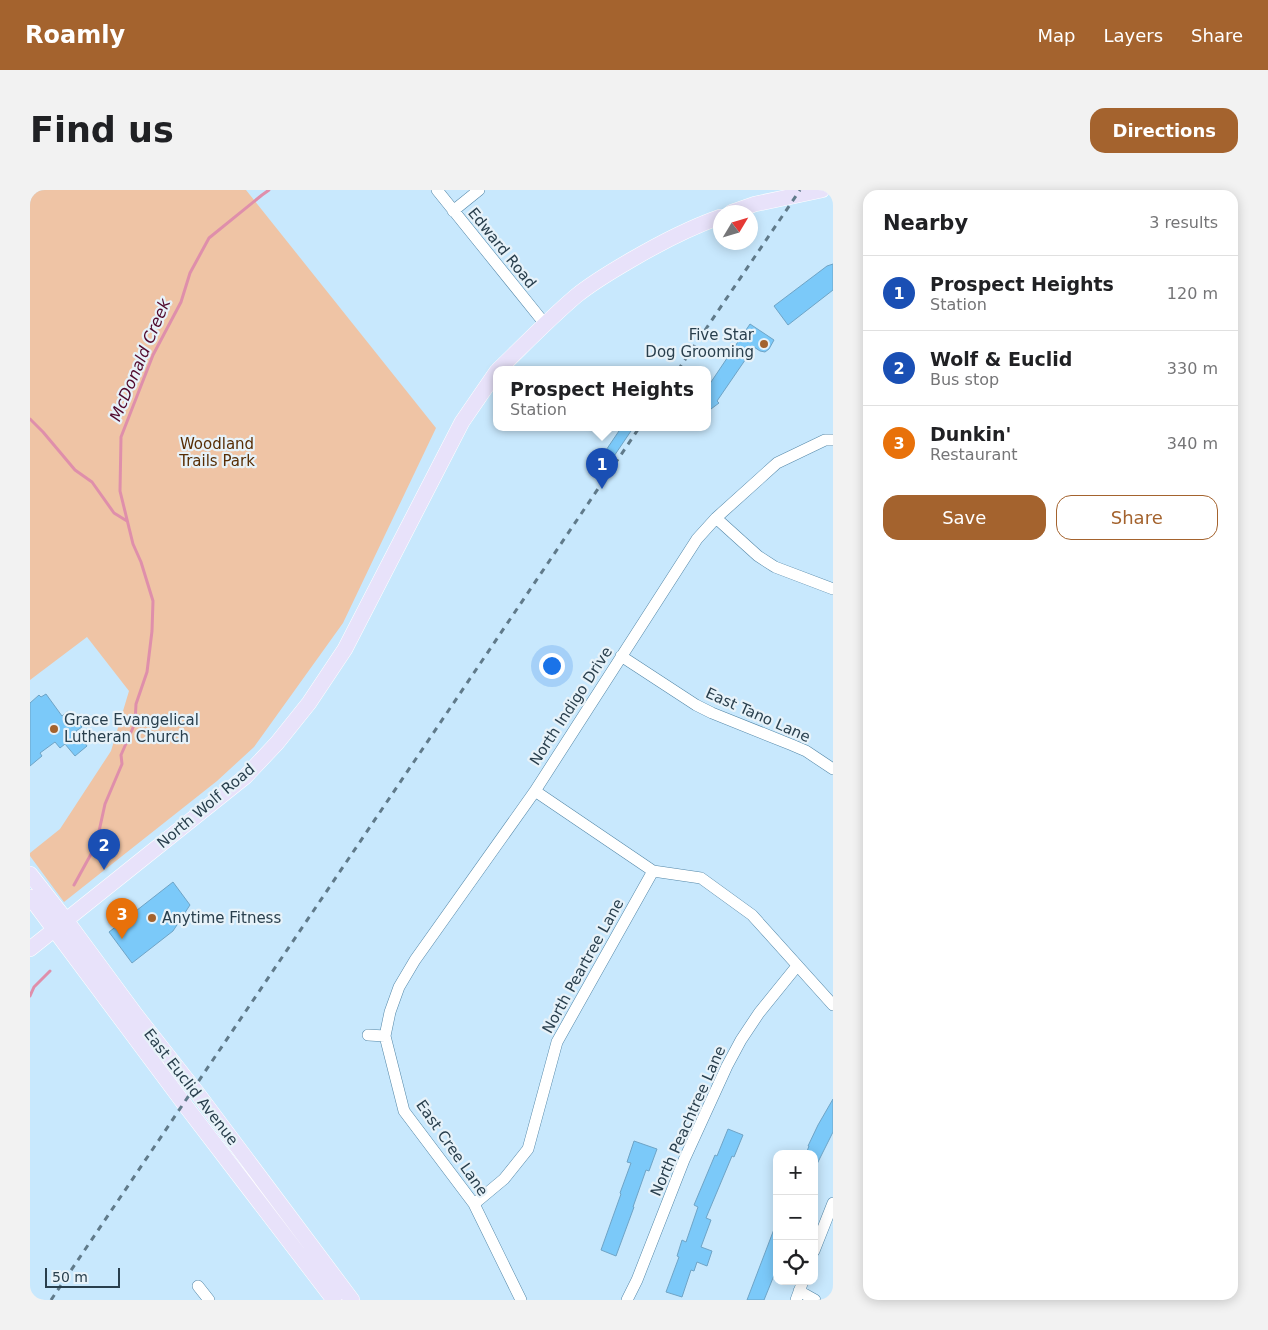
<!DOCTYPE html>
<html lang="en">
<head>
<meta charset="utf-8">
<style>
	:root { --surface:#fff; --page:#f2f2f2; --text:#202124; --muted:#757577; --line:#e0e0e0; --accent:#a4632e }
	body { margin:0; font-family:"DejaVu Sans",sans-serif; background:var(--page); color:var(--text) }
	.controls { position:absolute; right:15px; bottom:15px; display:grid; overflow:hidden; border-radius:10px; box-shadow:0 2px 12px #0003 }
	.controls button { width:45px; height:45px; display:grid; place-items:center; padding:0; border:0; border-bottom:1px solid var(--line); background:var(--surface); color:var(--text); font:25px sans-serif }
	.compass { position:absolute; left:683px; top:15px; width:45px; height:45px; border-radius:50%; background:var(--surface); box-shadow:0 2px 12px #0003; rotate:52deg }
	.scale { position:absolute; left:15px; bottom:12px; width:75px; box-sizing:border-box; padding-left:5px; border:2px solid #293f4d; border-top:0; font-size:14px; line-height:18px; white-space:nowrap; color:#293f4d; -webkit-text-stroke:4px #e7f2f9; paint-order:stroke }
	.you { position:absolute; left:521px; top:475px; width:18px; height:18px; margin:-12px; border:4px solid #fff; border-radius:50%; background:#1a73e8; box-shadow:0 0 0 8px #1a73e833 }
	.badge { display:grid; place-items:center; width:32px; height:32px; border-radius:50%; background:var(--accent); color:#fff; font-size:16px; font-weight:700 }
	.pin { position:absolute; translate:-50% -41px; filter:drop-shadow(0 1px 2px #0008) }
	.pin::after { content:''; position:absolute; top:26px; width:18px; height:15px; background:inherit; clip-path:polygon(0 0,100% 0,50% 100%) }
	.popup { position:absolute; left:463px; top:176px; width:218px; height:65px; box-sizing:border-box; display:grid; place-content:center; border-radius:10px; background:var(--surface); filter:drop-shadow(0 1px 4px #0005); font-size:16px; white-space:nowrap; color:var(--muted) }
	.popup b { font-size:19px; color:var(--text) }
	.popup::after { content:''; position:absolute; left:50%; top:100%; margin-left:-10px; border:10px solid transparent; border-top-color:var(--surface) }
	.list { margin:0; padding:0; list-style:none }
	h2 { display:flex; justify-content:space-between; align-items:center; height:65px; margin:0; padding:0 20px; font-size:21px }
	h2 small { font-size:16px; font-weight:400; color:var(--muted) }
	.list li { display:grid; grid-template-columns:32px 1fr auto; gap:15px; align-items:center; box-sizing:border-box; height:75px; padding:0 20px; border-top:1px solid var(--line) }
	.list b { display:block; font-size:19px; white-space:nowrap }
	.list p { margin:0; font-size:16px; white-space:nowrap; color:var(--muted) }
	.list em { font-size:16px; font-style:normal; color:var(--muted) }
	.actions { display:flex; gap:10px; padding:15px 20px }
	.actions a { flex:1; padding:11px 0; border:1px solid var(--accent); border-radius:15px; text-align:center; font-size:18px; color:var(--accent) }
	.actions .main { background:var(--accent); color:#fff }
	.icon { flex:none; width:28px; height:28px; fill:none; stroke:currentColor; stroke-width:2; stroke-linecap:round; stroke-linejoin:round }
	.map { position:relative; flex:none; width:803px; height:1110px; overflow:hidden; border-radius:15px }
	header { display:flex; align-items:center; gap:30px; box-sizing:border-box; height:70px; padding:0 25px; background:var(--accent); color:#fff }
	header strong { font-size:24px }
	nav { display:flex; gap:28px; margin-inline-start:auto; font-size:18px }
	.intro { display:flex; align-items:center; justify-content:space-between; box-sizing:border-box; height:120px; padding:0 30px }
	h1 { margin:0; font-size:35px }
	.button { padding:12px 22px; border-radius:15px; background:var(--accent); color:#fff; font-size:18px; font-weight:700 }
	main { display:flex; gap:30px; padding:0 30px }
	aside { flex:1; background:var(--surface); border-radius:15px; box-shadow:0 2px 12px #0003 }
	.map>svg:first-child { display:block }
	.green { fill:#efc4a5 }
	.lines { fill:none; stroke-linecap:round; stroke-linejoin:round }
	.stream { stroke:#df8fab; stroke-width:3 }
	.building { fill:#7bc9f9; stroke:#6fa4c6 }
	.minor-casing { stroke:#5387a8; stroke-width:12 }
	.major-casing { stroke:#fff; stroke-width:16 }
	.minor { stroke:#fff; stroke-width:11 }
	.major { stroke:#e8e2fa; stroke-width:15 }
	.rail { stroke:#607a8a; stroke-width:3; stroke-dasharray:6 6; stroke-linecap:butt }
	.poi-dot { fill:#a4632e; stroke:#e7f2f9; stroke-width:2 }
	.labels { text-anchor:middle; dominant-baseline:central; stroke-width:4.5; stroke-linejoin:round; paint-order:stroke }
	.street-label { font-size:15px; fill:#293f4d; stroke:#e7f2f9 }
	.poi-label { font-size:15px; fill:#293f4d; stroke:#e7f2f9; text-anchor:start }
	.park-label { font-size:15px; fill:#582e05; stroke:#e7f2f9 }
	.water-label { font-size:16px; font-style:italic; fill:#51092c; stroke:#e7f2f9 }
</style>
</head>
<body>
<header>
<strong>Roamly</strong>
<nav><a>Map</a><a>Layers</a><a>Share</a></nav>
</header>
<div class="intro"><h1>Find us</h1><a class="button">Directions</a></div>
<main>
<div class="map">
<svg width="803" height="1110" viewBox="0 0 803 1110">
	<rect width="100%" height="100%" fill="#c8e8fd"/>
	<path class="green" d="M0 0H216L406 238 313 433 224 557 187 591 34 712 0 666V663L30 639 81 561 99 501 57 447 0 490Z"/>
	<g class="lines">
		<path class="stream" d="M0 229 13 242 45 280 62 292 84 323 97 331
			M44 695 66 655 75 614 92 574 91 565 105 533 106 514 117 482 122 441 123 411 111 372 103 354 90 301 91 247 123 165 151 112 160 83 179 48 232 5 239 0
			M0 806 4 797 20 781"/>
	</g>
	<path class="building" d="M803 74V100L758 135 744 116 797 76Z
		M720 134 744 150 739 159 735 162 730 161 724 157 687 211 689 213 677 222V198Z
		M591 238H603L576 278 568 272Z
		M16 504 32 526 38 521 52 537 46 541 57 556 45 566 35 554 30 558 25 552 10 563 12 566 0 576V513L9 505 11 507Z
		M143 692 160 715 143 741 102 773 79 742Z
		M803 909V942L784 980V964H776L779 956H778L788 935Z
		M698 939 713 945 704 967 702 966 676 1028 681 1030 671 1057 682 1061 677 1076 667 1072 664 1081 661 1080 652 1107 636 1102 649 1067 647 1066 652 1050 656 1052 668 1017 664 1015 685 965 687 966Z
		M604 951 627 959 619 981 616 980 603 1017H604L586 1066 571 1060 591 1004 590 1003 601 973 597 972Z
		M746 1034 747 1078 734 1110H717Z"/>
	<g class="lines">
		<defs>
			<path id="minor" d="M407 0 515 134
				M423 21 449 0
				M686 328 728 366 745 377 803 399
				M591 466 666 515 682 523 762 555 776 561 803 579
				M505 601 623 681 671 688 722 725 803 815
				M338 845 355 846
				M444 1014 474 989 498 959 527 852 623 681
				M784 1061 803 1013
				M168 1096 179 1110
				M769 1101 785 1110
				M491 1110 444 1014 374 921 355 846 360 822 369 797 385 770 505 601 667 349 686 328 747 273 795 250H803
				M597 1110 607 1090 654 970 697 876 711 850 729 823 767 776
				M766 1110 773 1091"/>
			<path id="major" d="M702 22 725 14 792 0
				M468 180C494 155 519 129 546 106 563 92 582 81 601 70 630 53 659 38 690 27
				M0 684 36 730 106 825 168 904 322 1110
				M0 707 158 919 304 1110
				M0 759 215 587 247 553 279 513 315 459 432 232 467 181"/>
		</defs>
		<use href="#minor" class="minor-casing"/>
		<use href="#major" class="major-casing"/>
		<use href="#minor" class="minor"/>
		<use href="#major" class="major"/>
		<path class="rail" d="M648 180 770 0
			M21 1110 609 238"/>
	</g>
	<g class="poi-dot">
		<circle cx="734" cy="154" r="5"/>
		<circle cx="24" cy="539" r="5"/>
		<circle cx="122" cy="728" r="5"/>
	</g>
	<g class="labels">
		<g class="street-label">
			<text transform="translate(472 58) rotate(51)">Edward Road</text>
			<text transform="translate(541 516) rotate(-57)">North Indigo Drive</text>
			<text transform="translate(728 525) rotate(24)">East Tano Lane</text>
			<text transform="translate(176 616) rotate(-40)">North Wolf Road</text>
			<text transform="translate(553 776) rotate(-61)">North Peartree Lane</text>
			<text transform="translate(161 897) rotate(52)">East Euclid Avenue</text>
			<text transform="translate(658 931) rotate(-66)">North Peachtree Lane</text>
			<text transform="translate(422 958) rotate(55)">East Cree Lane</text>
		</g>
		<g class="poi-label">
			<text x="724" y="145" text-anchor="end">Five Star<tspan x="724" dy="17">Dog Grooming</tspan></text>
			<text x="34" y="530">Grace Evangelical<tspan x="34" dy="17">Lutheran Church</tspan></text>
			<text x="132" y="728">Anytime Fitness</text>
		</g>
		<g class="park-label">
			<text x="187" y="254">Woodland<tspan x="187" dy="17">Trails Park</tspan></text>
		</g>
		<g class="water-label">
			<text transform="translate(110 170) rotate(-67)">McDonald Creek</text>
		</g>
	</g>
</svg>
<div class="controls">
<button>+</button>
<button>−</button>
<button><svg class="icon" aria-label="locate" viewBox="0 0 24 24"><circle cx="12" cy="12" r="6"/><path d="M12 2v4M12 18v4M2 12h4M18 12h4"/></svg></button>
</div>
<svg class="compass" viewBox="-18 -18 36 36"><path d="M0-13l5 13h-10z" fill="#e53935"/><path d="M0 13l5-13h-10z" fill="#757577"/></svg>
<div class="scale">50 m</div>
<div class="you"></div>
<div class="pin badge" style="left:572px;top:299px;background:#1a4fb4">1</div>
<div class="popup"><b>Prospect Heights</b>Station</div>
<div class="pin badge" style="left:74px;top:680px;background:#1a4fb4">2</div>
<div class="pin badge" style="left:92px;top:749px;background:#e8710a">3</div>
</div>
<aside>
<h2>Nearby<small>3 results</small></h2>
<ul class="list">
<li><span class="badge" style="background:#1a4fb4">1</span><div><b>Prospect Heights</b><p>Station</p></div><em>120 m</em></li>
<li><span class="badge" style="background:#1a4fb4">2</span><div><b>Wolf &amp; Euclid</b><p>Bus stop</p></div><em>330 m</em></li>
<li><span class="badge" style="background:#e8710a">3</span><div><b>Dunkin'</b><p>Restaurant</p></div><em>340 m</em></li>
</ul>
<div class="actions"><a class="main">Save</a><a>Share</a></div>
</aside>
</main>
</body>
</html>
